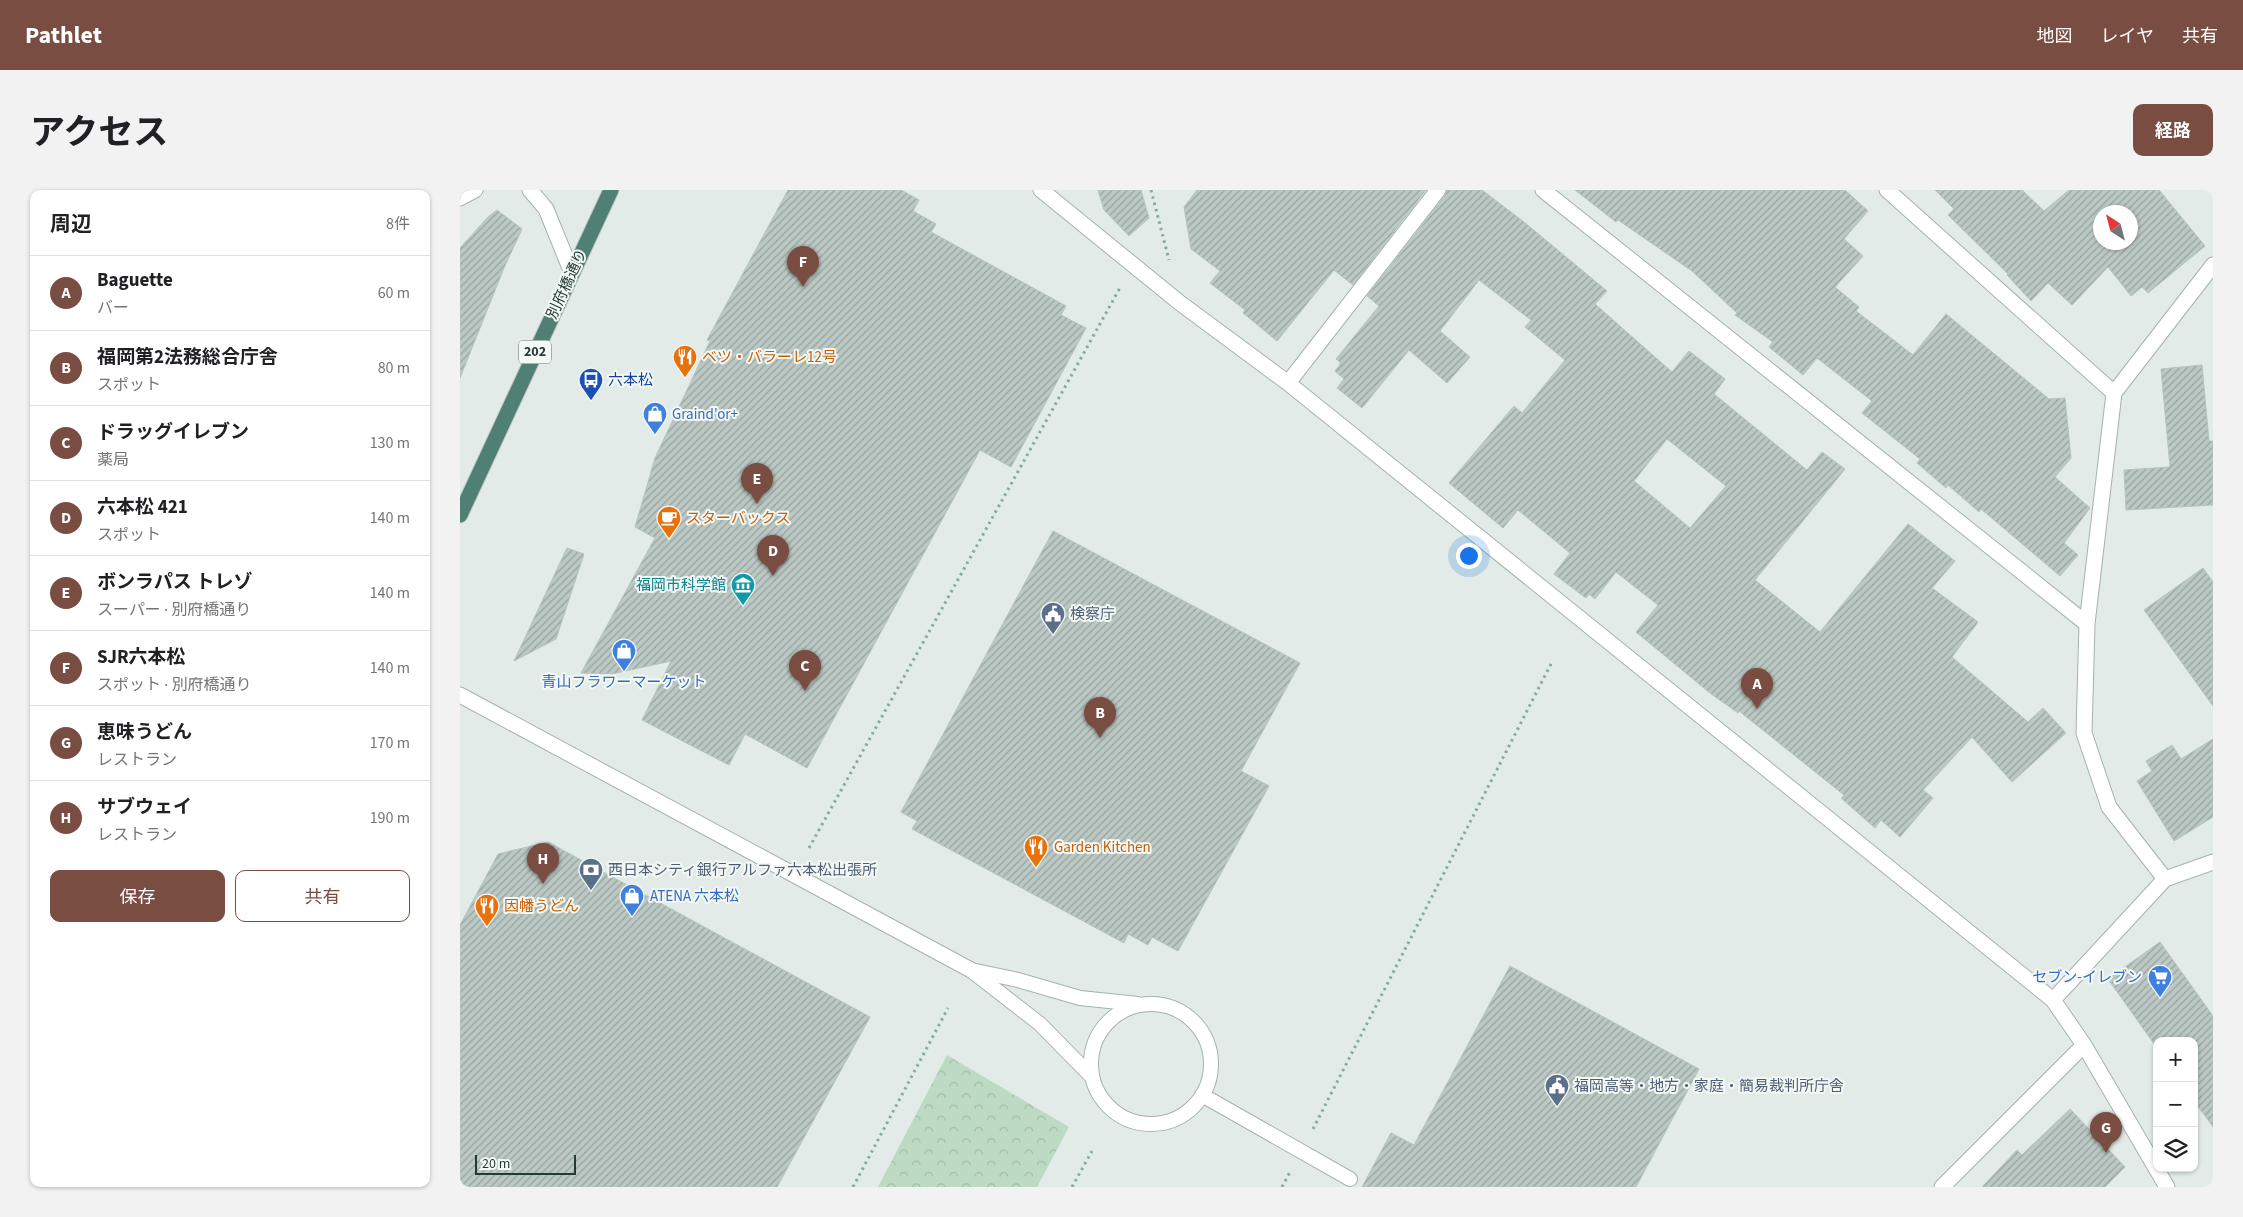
<!DOCTYPE html>
<html lang="ja">
<head>
<meta charset="utf-8">
<style>
	:root { --surface:#fff; --page:#f2f2f2; --text:#202124; --muted:#757577; --line:#e0e0e0; --accent:#794d42 }
	body { margin:0; font-family:"Source Sans 3","Noto Sans JP",sans-serif; background:var(--page); color:var(--text) }
	.controls { position:absolute; right:15px; bottom:15px; display:grid; overflow:hidden; border-radius:10px; box-shadow:0 1px 4px #0004 }
	.controls button { width:45px; height:45px; display:grid; place-items:center; padding:0; border:0; border-bottom:1px solid var(--line); background:var(--surface); color:var(--text); font:25px sans-serif }
	.compass { position:absolute; left:1633px; top:15px; width:45px; height:45px; border-radius:50%; background:var(--surface); box-shadow:0 1px 4px #0004; rotate:324deg }
	.scale { position:absolute; left:15px; bottom:12px; width:101px; box-sizing:border-box; padding-left:5px; border:2px solid #243a34; border-top:0; font-size:14px; line-height:18px; white-space:nowrap; color:#243a34; -webkit-text-stroke:4px #f3f8f5; paint-order:stroke }
	.you { position:absolute; left:1008px; top:365px; width:18px; height:18px; margin:-12px; border:4px solid #fff; border-radius:50%; background:#1a73e8; box-shadow:0 0 0 8px #1a73e833 }
	.badge { display:grid; place-items:center; width:32px; height:32px; border-radius:50%; background:var(--accent); color:#fff; font-size:16px; font-weight:700 }
	.pin { position:absolute; translate:-50% -41px; filter:drop-shadow(0 1px 2px #0008) }
	.pin::after { content:''; position:absolute; top:26px; width:18px; height:15px; background:inherit; clip-path:polygon(0 0,100% 0,50% 100%) }
	.list { margin:0; padding:0; list-style:none }
	h2 { display:flex; justify-content:space-between; align-items:center; height:65px; margin:0; padding:0 20px; font-size:21px }
	h2 small { font-size:16px; font-weight:400; color:var(--muted) }
	.list li { display:grid; grid-template-columns:32px 1fr auto; gap:15px; align-items:center; box-sizing:border-box; height:75px; padding:0 20px; border-top:1px solid var(--line) }
	.list b { display:block; font-size:19px; white-space:nowrap }
	.list p { margin:0; font-size:16px; white-space:nowrap; color:var(--muted) }
	.list em { font-size:16px; font-style:normal; color:var(--muted) }
	.actions { display:flex; gap:10px; padding:15px 20px }
	.actions a { flex:1; padding:11px 0; border:1px solid var(--accent); border-radius:10px; text-align:center; font-size:18px; color:var(--accent) }
	.actions .main { background:var(--accent); color:#fff }
	.icon { flex:none; width:28px; height:28px; fill:none; stroke:currentColor; stroke-width:2; stroke-linecap:round; stroke-linejoin:round }
	.map { position:relative; flex:none; width:1753px; height:997px; overflow:hidden; border-radius:10px }
	header { display:flex; align-items:center; gap:30px; box-sizing:border-box; height:70px; padding:0 25px; background:var(--accent); color:#fff }
	header strong { font-size:24px }
	nav { display:flex; gap:28px; margin-inline-start:auto; font-size:18px }
	.intro { display:flex; align-items:center; justify-content:space-between; box-sizing:border-box; height:120px; padding:0 30px }
	h1 { margin:0; font-size:35px }
	.button { padding:12px 22px; border-radius:10px; background:var(--accent); color:#fff; font-size:18px; font-weight:700 }
	main { display:flex; gap:30px; padding:0 30px }
	aside { flex:1; background:var(--surface); border-radius:10px; box-shadow:0 1px 4px #0004 }
	.map>svg:first-child { display:block }
	.park { fill:url(#park-crowns) }
	.building { fill:url(#building-hatch); stroke:#b5c4bd; fill-rule:evenodd }
	.lines { fill:none; stroke-linecap:round; stroke-linejoin:round }
	.service-casing { stroke:#a5b2ae; stroke-width:16 }
	.minor-casing { stroke:#a5b2ae; stroke-width:17 }
	.tertiary-casing { stroke:#a5b2ae; stroke-width:17 }
	.trunk-casing { stroke:#c2c8c6; stroke-width:17 }
	.path { stroke:#86ac9f; stroke-width:3; stroke-dasharray:2.5 4; stroke-linecap:butt }
	.service { stroke:#fff; stroke-width:14 }
	.minor { stroke:#fff; stroke-width:15 }
	.tertiary { stroke:#fff; stroke-width:15 }
	.trunk { stroke:#4f8073; stroke-width:15 }
	.labels { text-anchor:middle; dominant-baseline:central; stroke-width:4; stroke-linejoin:round; paint-order:stroke }
	.shield { fill:#f3f8f5; stroke:#62736e; stroke-width:1 }
	.shield-label { font-size:14px; font-weight:bold; fill:#243a34 }
	.street-label { font-size:15px; fill:#243a34; stroke:#f3f8f5 }
	.food-label { font-size:15px; fill:#c56008; stroke:#f3f8f5; text-anchor:start }
	.transit-label { font-size:15px; fill:#164399; stroke:#f3f8f5; text-anchor:start }
	.shop-label { font-size:15px; fill:#366cbe; stroke:#f3f8f5; text-anchor:start }
	.culture-label { font-size:15px; fill:#0d838f; stroke:#f3f8f5; text-anchor:end }
	.service-label { font-size:15px; fill:#4e5e75; stroke:#f3f8f5; text-anchor:start }
</style>
</head>
<body>
<header>
<strong>Pathlet</strong>
<nav><a>地図</a><a>レイヤ</a><a>共有</a></nav>
</header>
<div class="intro"><h1>アクセス</h1><a class="button">経路</a></div>
<main>
<aside>
<h2>周辺<small>8件</small></h2>
<ul class="list">
<li><span class="badge">A</span><div><b>Baguette</b><p>バー</p></div><em>60 m</em></li>
<li><span class="badge">B</span><div><b>福岡第2法務総合庁舎</b><p>スポット</p></div><em>80 m</em></li>
<li><span class="badge">C</span><div><b>ドラッグイレブン</b><p>薬局</p></div><em>130 m</em></li>
<li><span class="badge">D</span><div><b>六本松 421</b><p>スポット</p></div><em>140 m</em></li>
<li><span class="badge">E</span><div><b>ボンラパス トレゾ</b><p>スーパー · 別府橋通り</p></div><em>140 m</em></li>
<li><span class="badge">F</span><div><b>SJR六本松</b><p>スポット · 別府橋通り</p></div><em>140 m</em></li>
<li><span class="badge">G</span><div><b>恵味うどん</b><p>レストラン</p></div><em>170 m</em></li>
<li><span class="badge">H</span><div><b>サブウェイ</b><p>レストラン</p></div><em>190 m</em></li>
</ul>
<div class="actions"><a class="main">保存</a><a>共有</a></div>
</aside>
<div class="map">
<svg width="1753" height="997" viewBox="0 0 1753 997">
	<defs>
		<pattern id="park-crowns" width="20" height="18" patternUnits="userSpaceOnUse" patternTransform="scale(1.25)"><rect width="20" height="18" fill="#bddac4"/><path d="M2 6a3 3 0 1 1 6 0M12 15a3 3 0 1 1 6 0" fill="none" stroke="#a2bca9"/></pattern>
		<pattern id="building-hatch" width="6" height="6" patternUnits="userSpaceOnUse" patternTransform="scale(1.25)"><rect width="6" height="6" fill="#bbc8c3"/><path d="M-1 1l2-2M0 6l6-6M5 7l2-2" fill="none" stroke="#98a39f"/></pattern>
	</defs>
	<rect width="100%" height="100%" fill="#e2ebe7"/>
	<path class="park" d="M487 865 609 937 577 997H418Z"/>
	<path class="building" d="M328 0H441L459 10 453 21 476 34 471 42 606 116 601 125 626 138 551 277 520 260 347 578 285 544 269 575 182 530 211 471 152 484 121 483 195 348 175 337 195 268 250 151 247 150Z
		M638 0H681L689 28 669 46 644 20Z
		M737 0H966L893 95 874 80 817 151 783 123 785 120 750 93 760 81 731 59 724 17Z
		M987 0H1022L1064 32 1147 101 1135 114 1212 182 1229 161 1265 189 1254 204 1347 280 1362 262 1385 279 1295 390 1360 442 1448 334 1495 371 1472 398 1518 432 1492 467 1568 532 1583 518 1606 543 1552 592 1512 547 1463 600 1473 608 1440 647 1421 630 1415 638 1381 608 1384 605 1279 521 1278 523 1250 503 1176 442 1198 415 1156 382 1135 409 1129 404 1126 408 1094 384 1110 363 1058 320 1043 338 989 293 1054 216 1062 223 1105 170 1065 137 1071 130 1019 90 980 141 1010 167 987 193 949 160 902 218 877 198 884 189 875 181 881 173 876 169 919 116 907 106 985 6ZM1207 249 1266 296 1230 338 1174 291Z
		M1115 0H1385L1408 21 1384 49 1403 66 1375 97 1399 117 1396 121 1453 165 1486 124 1589 209 1605 208 1611 268 1595 287 1630 318 1604 353 1618 365 1600 386 1521 319 1519 322 1488 295 1486 298 1457 273 1460 269 1402 223 1412 211 1357 168 1343 185 1309 157 1313 152 1275 125 1277 123 1232 81 1158 30 1156 32Z
		M1475 0H1562L1584 21 1609 0H1699L1745 56 1688 103 1682 97 1671 106 1648 77 1612 115 1588 93 1571 111 1547 85 1548 84 1488 25 1494 19ZM1640 22H1670V52H1640Z
		M37 20 62 39 44 78 0 188V58L28 27Z
		M1742 175 1749 251H1753V315L1666 320 1664 280 1710 277 1701 179Z
		M593 341 840 473 781 581 809 596 718 761 692 747 688 755 668 744 664 753 452 639 457 631 441 622Z
		M107 358 124 364 96 449 54 471Z
		M1743 378 1753 392V516L1684 420Z
		M1753 549V627L1714 651 1677 591 1692 581 1686 571 1712 555 1721 569Z
		M88 652 410 827 317 997H0V735L38 664Z
		M1700 752 1753 826V937L1734 911V851H1697V858L1648 789Z
		M1050 776 1239 879 1176 997H902L931 943 954 955Z
		M1610 919 1665 977 1645 997H1522L1557 960 1562 965Z"/>
	<g class="lines">
		<defs>
			<path id="service" d="M511 780 558 790 620 808 678 814
				M513 782 580 834 632 887
				M631 874a60 60 0 1 1 120 0a60 60 0 1 1-120 0Z
				M742 905 890 989"/>
			<path id="minor" d="M70 0 86 19 112 83
				M581 0 720 113 828 193 1593 810 1624 855 1707 997
				M1083 0 1627 434
				M1427 0 1654 203
				M0 8 15 0
				M828 193 978 0
				M1705 689 1649 617 1624 543 1627 434 1654 203 1753 75
				M1593 810 1705 689 1753 672
				M1482 997 1624 855"/>
			<path id="tertiary" d="M0 505 511 780"/>
			<path id="trunk" d="M0 325 151 0"/>
		</defs>
		<use href="#service" class="service-casing"/>
		<use href="#minor" class="minor-casing"/>
		<use href="#tertiary" class="tertiary-casing"/>
		<use href="#trunk" class="trunk-casing"/>
		<path class="path" d="M691 0 709 70
			M349 658 661 96
			M853 939 1092 472
			M393 997 488 818
			M612 997 632 961
			M822 997 830 982"/>
		<use href="#service" class="service"/>
		<use href="#minor" class="minor"/>
		<use href="#tertiary" class="tertiary"/>
		<use href="#trunk" class="trunk"/>
	</g>
	<defs>
		<symbol id="restaurant-pin" viewBox="-11 -11 22 30"><path d="M0 17L-7.5 6A9.5 9.5 0 1 1 7.5 6Z" fill="#e8710a" stroke="#f3f8f5"/><path d="M-5-6h1v4h1v-4h1v4h1v-4h1v5L-1.5 .5V6h-2V.5L-5-1ZM5-6V6H3V1.5H1.5Q1.5-4 5-6Z" fill="#fff"/></symbol>
		<symbol id="bus-pin" viewBox="-11 -11 22 30"><path d="M0 17L-7.5 6A9.5 9.5 0 1 1 7.5 6Z" fill="#1a4fb4" stroke="#f3f8f5"/><path d="M-5-6H5V4H4V6H2V4H-2V6H-4V4H-5ZM-3.5-4V0h7V-4ZM-3.5 1.2v1.5H-2V1.2ZM2 1.2v1.5H3.5V1.2Z" fill="#fff"/></symbol>
		<symbol id="shop-pin" viewBox="-11 -11 22 30"><path d="M0 17L-7.5 6A9.5 9.5 0 1 1 7.5 6Z" fill="#3f7fe0" stroke="#f3f8f5"/><path d="M-5-2.5h2.3a2.7 3.5 0 0 1 5.4 0H5L5.5 6h-11ZM-1.5-2.5h3a1.5 2.3 0 0 0-3 0Z" fill="#fff"/></symbol>
		<symbol id="cafe-pin" viewBox="-11 -11 22 30"><path d="M0 17L-7.5 6A9.5 9.5 0 1 1 7.5 6Z" fill="#e8710a" stroke="#f3f8f5"/><path d="M-5.5-4.5H6V0H3Q3 3.5 0 3.5H-2.5Q-5.5 3.5-5.5 0ZM3-3.2v2h1.7v-2ZM-6 4.5H4V6H-6Z" fill="#fff"/></symbol>
		<symbol id="museum-pin" viewBox="-11 -11 22 30"><path d="M0 17L-7.5 6A9.5 9.5 0 1 1 7.5 6Z" fill="#0f9aa8" stroke="#f3f8f5"/><path d="M0-6L6-3V-2H-6V-3ZM-5-1h2V3h-2ZM-1-1h2V3h-2ZM3-1h2V3H3ZM-6 4H6V6H-6Z" fill="#fff"/></symbol>
		<symbol id="civic-pin" viewBox="-11 -11 22 30"><path d="M0 17L-7.5 6A9.5 9.5 0 1 1 7.5 6Z" fill="#5c6f8a" stroke="#f3f8f5"/><path d="M-.6-6.5H3V-4.5H.6V-3L4-1V1h2V6H-6V1h2V-1L-.6-3ZM-1.2 2.5V6h2.4V2.5Z" fill="#fff"/></symbol>
		<symbol id="bank-pin" viewBox="-11 -11 22 30"><path d="M0 17L-7.5 6A9.5 9.5 0 1 1 7.5 6Z" fill="#5c6f8a" stroke="#f3f8f5"/><path d="M-6-4H6V4H-6ZM0-2.3a2.3 2.3 0 1 0 0 4.6a2.3 2.3 0 1 0 0-4.6Z" fill="#fff"/></symbol>
		<symbol id="supermarket-pin" viewBox="-11 -11 22 30"><path d="M0 17L-7.5 6A9.5 9.5 0 1 1 7.5 6Z" fill="#3f7fe0" stroke="#f3f8f5"/><path d="M-6-5.5h2.5l.6 2H6L4.5 2H-2.5L-4.4-4H-6ZM-1.5 3.2a1.3 1.3 0 1 0 .1 0ZM3 3.2a1.3 1.3 0 1 0 .1 0Z" fill="#fff"/></symbol>
	</defs>
	<g fill-rule="evenodd">
		<use href="#restaurant-pin" x="211" y="153" width="28" height="38"/>
		<use href="#bus-pin" x="117" y="176" width="28" height="38"/>
		<use href="#shop-pin" x="181" y="210" width="28" height="38"/>
		<use href="#cafe-pin" x="195" y="314" width="28" height="38"/>
		<use href="#museum-pin" x="269" y="381" width="28" height="38"/>
		<use href="#civic-pin" x="579" y="410" width="28" height="38"/>
		<use href="#shop-pin" x="150" y="447" width="28" height="38"/>
		<use href="#restaurant-pin" x="562" y="643" width="28" height="38"/>
		<use href="#bank-pin" x="117" y="666" width="28" height="38"/>
		<use href="#shop-pin" x="158" y="692" width="28" height="38"/>
		<use href="#restaurant-pin" x="13" y="702" width="28" height="38"/>
		<use href="#supermarket-pin" x="1686" y="773" width="28" height="38"/>
		<use href="#civic-pin" x="1083" y="882" width="28" height="38"/>
	</g>
	<g class="labels">
		<rect class="shield" x="59" y="150.5" width="32" height="23" rx="4"/>
		<g class="shield-label">
			<text x="75" y="162">202</text>
		</g>
		<g class="street-label">
			<text transform="translate(107 94) rotate(-65)">別府橋通り</text>
		</g>
		<g class="food-label">
			<text x="242" y="167">ベツ・バラーレ12号</text>
			<text x="226" y="328">スターバックス</text>
			<text x="594" y="657">Garden Kitchen</text>
			<text x="44" y="716">因幡うどん</text>
		</g>
		<g class="transit-label">
			<text x="148" y="190">六本松</text>
		</g>
		<g class="shop-label">
			<text x="212" y="224">Graind'or+</text>
			<text x="164" y="492" text-anchor="middle">青山フラワーマーケット</text>
			<text x="190" y="706">ATENA 六本松</text>
			<text x="1682" y="787" text-anchor="end">セブン-イレブン</text>
		</g>
		<g class="culture-label">
			<text x="266" y="395">福岡市科学館</text>
		</g>
		<g class="service-label">
			<text x="610" y="424">検察庁</text>
			<text x="148" y="680">西日本シティ銀行アルファ六本松出張所</text>
			<text x="1114" y="896">福岡高等・地方・家庭・簡易裁判所庁舎</text>
		</g>
	</g>
</svg>
<div class="controls">
<button>+</button>
<button>−</button>
<button><svg class="icon" aria-label="layers" viewBox="0 0 24 24"><path d="M12 4l9 5-9 5-9-5zM3 14l9 5 9-5"/></svg></button>
</div>
<svg class="compass" viewBox="-18 -18 36 36"><path d="M0-13l5 13h-10z" fill="#e53935"/><path d="M0 13l5-13h-10z" fill="#757577"/></svg>
<div class="scale">20 m</div>
<div class="you"></div>
<div class="pin badge" style="left:1297px;top:519px">A</div>
<div class="pin badge" style="left:640px;top:548px">B</div>
<div class="pin badge" style="left:345px;top:501px">C</div>
<div class="pin badge" style="left:313px;top:386px">D</div>
<div class="pin badge" style="left:297px;top:314px">E</div>
<div class="pin badge" style="left:343px;top:97px">F</div>
<div class="pin badge" style="left:1646px;top:963px">G</div>
<div class="pin badge" style="left:83px;top:694px">H</div>
</div>
</main>
</body>
</html>
